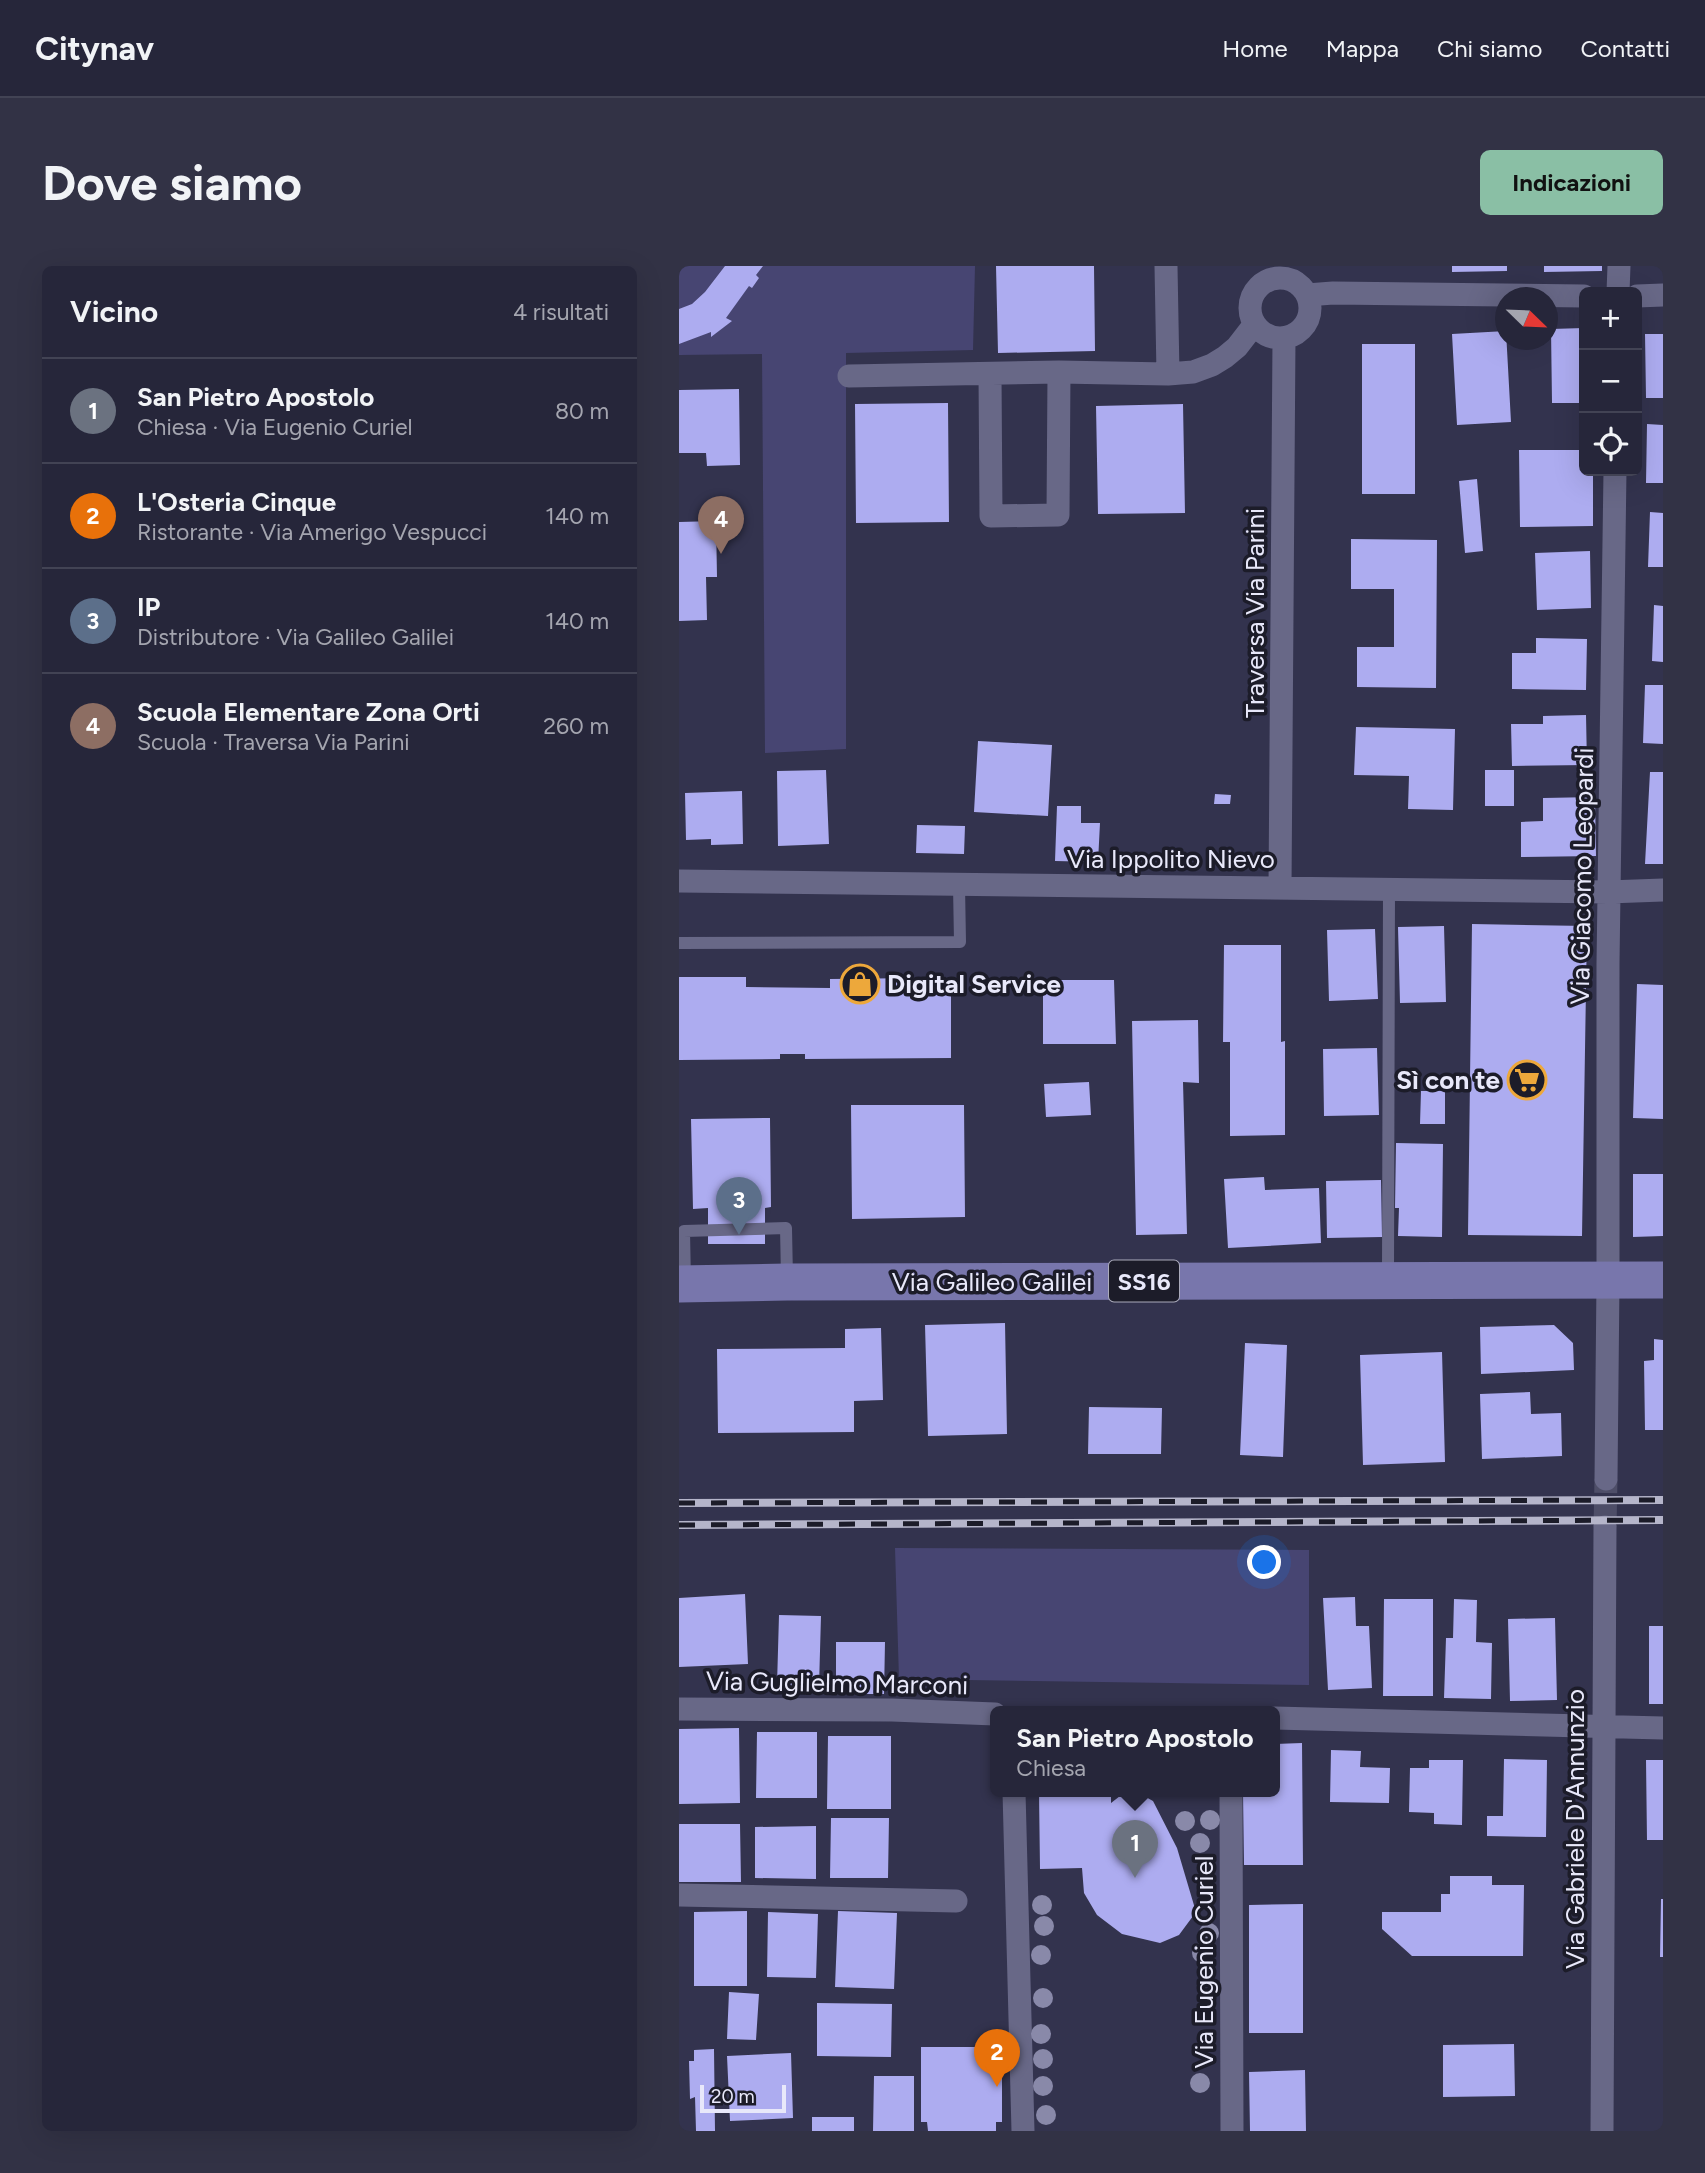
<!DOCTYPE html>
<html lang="it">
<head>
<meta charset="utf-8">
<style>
	:root { --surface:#26263a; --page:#323245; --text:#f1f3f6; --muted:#a4a5af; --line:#424354; --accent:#8abfa5 }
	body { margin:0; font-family:Figtree,sans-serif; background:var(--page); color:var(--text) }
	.controls { position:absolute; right:21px; top:21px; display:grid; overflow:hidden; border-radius:10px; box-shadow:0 7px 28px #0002 }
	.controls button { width:63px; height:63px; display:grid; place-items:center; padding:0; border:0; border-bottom:2px solid var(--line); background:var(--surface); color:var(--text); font:35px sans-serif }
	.compass { position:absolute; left:816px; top:21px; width:63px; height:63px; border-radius:50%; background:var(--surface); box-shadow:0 7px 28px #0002; rotate:113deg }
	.scale { position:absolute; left:21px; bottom:18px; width:86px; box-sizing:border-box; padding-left:7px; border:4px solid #e8e8fa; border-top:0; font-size:19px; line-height:24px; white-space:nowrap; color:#e8e8fa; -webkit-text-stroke:5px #1c1c29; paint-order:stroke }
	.you { position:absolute; left:586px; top:1297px; width:24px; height:24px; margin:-18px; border:5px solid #fff; border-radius:50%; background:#1a73e8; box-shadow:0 0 0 10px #1a73e833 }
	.badge { display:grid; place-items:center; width:46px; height:46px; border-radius:50%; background:var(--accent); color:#fff; font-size:23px; font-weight:700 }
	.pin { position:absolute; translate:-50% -58px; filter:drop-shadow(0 2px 4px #0008) }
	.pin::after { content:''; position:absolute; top:37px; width:24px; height:21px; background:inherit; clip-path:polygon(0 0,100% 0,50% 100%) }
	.popup { position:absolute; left:311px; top:1440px; width:290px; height:91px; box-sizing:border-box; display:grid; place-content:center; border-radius:10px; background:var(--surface); filter:drop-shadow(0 2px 5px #0005); font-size:23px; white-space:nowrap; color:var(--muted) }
	.popup b { font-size:26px; color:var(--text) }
	.popup::after { content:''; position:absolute; left:50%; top:100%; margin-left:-14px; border:14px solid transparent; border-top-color:var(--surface) }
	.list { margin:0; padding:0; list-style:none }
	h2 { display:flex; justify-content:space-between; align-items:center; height:91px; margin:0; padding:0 28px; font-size:30px }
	h2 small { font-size:23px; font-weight:400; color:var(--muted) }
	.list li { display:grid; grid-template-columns:46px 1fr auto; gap:21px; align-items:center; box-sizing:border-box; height:105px; padding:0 28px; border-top:2px solid var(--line) }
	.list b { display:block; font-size:26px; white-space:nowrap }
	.list p { margin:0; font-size:23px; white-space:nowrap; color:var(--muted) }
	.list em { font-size:23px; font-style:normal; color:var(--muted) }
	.icon { flex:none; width:38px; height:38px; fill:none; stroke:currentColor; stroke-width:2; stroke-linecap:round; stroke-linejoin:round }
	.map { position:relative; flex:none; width:984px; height:1865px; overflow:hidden; border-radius:10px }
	header { display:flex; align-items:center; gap:42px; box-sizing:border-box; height:98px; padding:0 35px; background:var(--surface); border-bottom:2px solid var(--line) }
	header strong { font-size:33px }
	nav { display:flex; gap:38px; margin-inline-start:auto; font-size:24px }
	.intro { display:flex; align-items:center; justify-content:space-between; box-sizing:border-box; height:168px; padding:0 42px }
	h1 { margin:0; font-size:49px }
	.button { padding:18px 32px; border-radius:10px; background:var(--accent); color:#111; font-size:24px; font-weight:700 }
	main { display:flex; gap:42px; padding:0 42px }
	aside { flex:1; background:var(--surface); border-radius:10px; box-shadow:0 7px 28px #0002 }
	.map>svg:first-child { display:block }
	.green { fill:#474572 }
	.building { fill:#adacf0 }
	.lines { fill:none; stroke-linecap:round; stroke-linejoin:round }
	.street-tunnel { stroke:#4e4e68; stroke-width:23; stroke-dasharray:23 11; stroke-linecap:butt }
	.lane { stroke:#686887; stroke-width:12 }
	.street { stroke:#686887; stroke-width:23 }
	.primary { stroke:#7876ac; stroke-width:37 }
	.rail-casing { stroke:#b5b5ca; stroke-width:8 }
	.rail { stroke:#1c1c29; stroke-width:5; stroke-dasharray:16; stroke-linecap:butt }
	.tree { fill:#8989a9 }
	.labels { text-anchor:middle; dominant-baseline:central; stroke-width:7; stroke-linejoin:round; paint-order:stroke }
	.shield { fill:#1c1c29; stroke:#ababbb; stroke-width:2 }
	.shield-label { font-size:24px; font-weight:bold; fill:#e8e8fa }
	.street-label { font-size:26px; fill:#e8e8fa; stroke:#1c1c29 }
	.poi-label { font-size:26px; font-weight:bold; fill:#e8e8fa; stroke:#1c1c29; text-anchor:start }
</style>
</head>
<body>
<header>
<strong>Citynav</strong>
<nav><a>Home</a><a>Mappa</a><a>Chi siamo</a><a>Contatti</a></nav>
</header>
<div class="intro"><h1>Dove siamo</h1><a class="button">Indicazioni</a></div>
<main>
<aside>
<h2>Vicino<small>4 risultati</small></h2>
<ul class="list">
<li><span class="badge" style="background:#6b7280">1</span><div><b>San Pietro Apostolo</b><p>Chiesa · Via Eugenio Curiel</p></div><em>80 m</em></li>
<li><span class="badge" style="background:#e8710a">2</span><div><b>L'Osteria Cinque</b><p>Ristorante · Via Amerigo Vespucci</p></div><em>140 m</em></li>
<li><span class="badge" style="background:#5c6f8a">3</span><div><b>IP</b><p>Distributore · Via Galileo Galilei</p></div><em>140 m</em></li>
<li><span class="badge" style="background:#8d6e63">4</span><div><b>Scuola Elementare Zona Orti</b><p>Scuola · Traversa Via Parini</p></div><em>260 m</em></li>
</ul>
</aside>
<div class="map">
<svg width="984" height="1865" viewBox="0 0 984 1865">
	<rect width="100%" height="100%" fill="#33334e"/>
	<path class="green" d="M0 0H296L294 84 167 87V483L86 487 83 88 0 89Z
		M216 1282 630 1284V1419L220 1413Z"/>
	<path class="building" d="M46 0H84L77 9 80 12 73 22 70 20 47 52 53 55 32 71V66L0 78V43L13 38 26 26Z
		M317 0H415L416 85 319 87Z
		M773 0H828V5L773 6Z
		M865 0H923V5L865 6Z
		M905 62V137H873L872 63Z
		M827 65 832 156 778 159 773 68Z
		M966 68H984V132H967Z
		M683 78H736V228H683Z
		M60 123 61 199 28 200 27 187H0V124Z
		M269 137 270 256 177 257 176 138Z
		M504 138 506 247 419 248 417 140Z
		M968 158 984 159V217H967Z
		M840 184H905V205H914V260L841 261Z
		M798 213 804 285 786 287 780 215Z
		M971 246 984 247V301H969Z
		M37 255 38 311H27L28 354 0 355V256Z
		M672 273 758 274 757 422 678 421V381H715V323H672Z
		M911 285 912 342 858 344 856 287Z
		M975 339 984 340V396L973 395Z
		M857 372 908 373 907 424 833 423V387H857Z
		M966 419H984V478L964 477Z
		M907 449 908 499 833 500 832 458H864V450Z
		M677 461 776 463 774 544 729 543 730 510 675 509Z
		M299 475 373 479 369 550 295 546Z
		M147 504 150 578 99 580 98 505Z
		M806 504H835V540H806Z
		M971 506H984V598H966Z
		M63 525 64 578 32 579V573L7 574 6 527Z
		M536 528 552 529 551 538H535Z
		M916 531 917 590 842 591V556L864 555V532Z
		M378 540H402V557H421L419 596 376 595Z
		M238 559 286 560 285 588 237 587Z
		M793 658 908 660 903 970 789 969Z
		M765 660 767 736 721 737 719 661Z
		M696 663 699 733 650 735 648 664Z
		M545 679H602V776L606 775V869L551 870V776H544Z
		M0 711H67V721L151 722V713L241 712V722H272V792L126 793V788H101V793L0 794Z
		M364 714H435L437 778H364Z
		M958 718 984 719V853L954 852Z
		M519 754 520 817 504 816 508 968 457 969 453 755Z
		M698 782 700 849 645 850 644 783Z
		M410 816 412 849 367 851 365 818Z
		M742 825H766V858H741Z
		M172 839H285L286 951 173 953Z
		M91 852 92 941 86 942V978H29V942L14 943 12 853Z
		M717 877 764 878 763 971 719 970 720 942H716Z
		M954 908H984V970L954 971Z
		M585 911 586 924 640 922 642 977 549 982 545 913Z
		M702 914 703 971 648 972 647 915Z
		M326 1057 328 1168 249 1170 246 1059Z
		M875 1059 894 1077 895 1104 802 1108 801 1061Z
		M202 1062 204 1134 175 1135V1166L39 1167 38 1083 166 1082V1063Z
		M975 1073 984 1074V1164H966L965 1095 975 1094Z
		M566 1077 608 1079 604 1191 561 1189Z
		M763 1086 766 1196 684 1199 681 1089Z
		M851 1126 852 1148 882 1147 883 1190 803 1193 801 1128Z
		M410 1141 483 1142 482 1188H409Z
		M66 1328 69 1398 0 1401V1332Z
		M676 1331 677 1360H690L693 1422 649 1424 644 1332Z
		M705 1333H754V1430H704Z
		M775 1333 798 1334 797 1376 813 1377 812 1433 765 1432 767 1372H774Z
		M100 1349 142 1350 140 1420 98 1419Z
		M876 1352 878 1434 831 1435 829 1353Z
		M970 1360H984V1438H970Z
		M157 1376H206L205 1428H157Z
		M60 1462 61 1537 0 1538V1463Z
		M78 1466H138V1532H77Z
		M149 1470H212V1543H148Z
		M623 1477 624 1599H565L564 1526H596V1478Z
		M652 1484 682 1485 681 1501 711 1502 710 1537 651 1536Z
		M825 1493 868 1494 867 1571 808 1570V1550H824Z
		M750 1494H784L783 1559 755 1558V1547L730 1546 731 1502H750Z
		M967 1494H984V1574H968Z
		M360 1526H432V1537L441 1530H465L474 1535 498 1582 517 1646 500 1669 481 1677 443 1668 418 1649 405 1627 403 1602 361 1603Z
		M152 1552H210L209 1612H151Z
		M0 1558H61L62 1616H0Z
		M137 1560V1613L76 1612V1561Z
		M771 1610H813V1619H845L844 1690H733L703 1663V1646H762V1628H771Z
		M982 1633H984V1691H981Z
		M624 1638V1767H570V1639Z
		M68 1645V1720H15V1646Z
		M159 1645 218 1647 215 1723 156 1721Z
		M89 1646 139 1648 137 1712 88 1711Z
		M50 1726 80 1728 77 1774 48 1773Z
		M138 1737 213 1738 212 1791 138 1790Z
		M835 1778 836 1830 764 1831V1779Z
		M242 1781H316V1794H323V1856H317V1865H249L248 1856H242Z
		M35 1783 36 1865H17L16 1831 11 1833 10 1795H15V1784Z
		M112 1787 114 1852 51 1855 48 1790Z
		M626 1804 627 1865H571L570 1806Z
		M195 1810H235V1865H194Z
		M133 1851H175V1865H133Z"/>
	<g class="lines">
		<path class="street-tunnel" d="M926 1261 927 1213"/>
		<path class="lane" d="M0 677 281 676 280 620
			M709 1010 710 623
			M6 1016 5 965 107 962 108 1012"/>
		<path class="street" d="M487 0 489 108
			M571 42a30 30 0 1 1 60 0a30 30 0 1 1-60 0Z
			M939 26 940 0
			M628 29 654 27 905 30
			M958 30 984 29
			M311 108 312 250 379 249 380 106
			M170 110 380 106 489 108 514 106 533 99 546 91 558 81 575 59
			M0 615 929 626 984 624
			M601 622 605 72
			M927 1213 929 1015V697L936 205
			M0 1443 213 1444 316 1448
			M596 1452 984 1462
			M335 1526 344 1865
			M552 1526 553 1865
			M0 1629 277 1635
			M923 1865 926 1261"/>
		<path class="primary" d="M0 1018 108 1016 984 1014"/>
		<defs>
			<path id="rail" d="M0 1237 984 1234
				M0 1259 984 1254"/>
		</defs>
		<use href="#rail" class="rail-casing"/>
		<use href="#rail" class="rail"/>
	</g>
	<g class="tree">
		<circle cx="531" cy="1554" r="10"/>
		<circle cx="506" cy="1555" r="10"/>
		<circle cx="521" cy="1577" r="10"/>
		<circle cx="363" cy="1639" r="10"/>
		<circle cx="365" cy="1660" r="10"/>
		<circle cx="530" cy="1667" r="10"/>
		<circle cx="523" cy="1687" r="10"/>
		<circle cx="362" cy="1689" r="10"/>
		<circle cx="364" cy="1732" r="10"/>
		<circle cx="362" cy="1768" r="10"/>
		<circle cx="364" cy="1793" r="10"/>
		<circle cx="521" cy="1817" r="10"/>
		<circle cx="364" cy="1820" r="10"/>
		<circle cx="367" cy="1849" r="10"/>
	</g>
	<defs>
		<symbol id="shop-ring" viewBox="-11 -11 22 22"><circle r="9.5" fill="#1c1c29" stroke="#eda83b" stroke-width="1.5"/><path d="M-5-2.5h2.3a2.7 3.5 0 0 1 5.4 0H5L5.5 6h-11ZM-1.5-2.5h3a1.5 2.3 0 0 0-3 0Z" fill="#eda83b"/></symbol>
		<symbol id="supermarket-ring" viewBox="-11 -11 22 22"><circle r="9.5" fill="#1c1c29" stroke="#eda83b" stroke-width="1.5"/><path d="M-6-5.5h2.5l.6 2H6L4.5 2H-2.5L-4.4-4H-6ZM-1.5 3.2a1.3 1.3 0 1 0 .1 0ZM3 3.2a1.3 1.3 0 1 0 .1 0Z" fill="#eda83b"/></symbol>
	</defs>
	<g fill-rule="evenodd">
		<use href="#shop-ring" x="159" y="696" width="44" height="44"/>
		<use href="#supermarket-ring" x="826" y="792" width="44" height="44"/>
	</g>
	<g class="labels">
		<rect class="shield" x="430" y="994.5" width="70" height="41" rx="5"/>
		<g class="shield-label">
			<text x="465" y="1015">SS16</text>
		</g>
		<g class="street-label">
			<text transform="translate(576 347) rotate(-90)">Traversa Via Parini</text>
			<text x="492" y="593">Via Ippolito Nievo</text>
			<text transform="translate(903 610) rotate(-89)">Via Giacomo Leopardi</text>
			<text x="313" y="1016">Via Galileo Galilei</text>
			<text transform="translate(158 1417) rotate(1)">Via Guglielmo Marconi</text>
			<text transform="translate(896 1563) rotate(-90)">Via Gabriele D'Annunzio</text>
			<text transform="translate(525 1696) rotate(-90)">Via Eugenio Curiel</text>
		</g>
		<g class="poi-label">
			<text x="208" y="718">Digital Service</text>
			<text x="821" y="814" text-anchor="end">Sì con te</text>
		</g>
	</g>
</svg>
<div class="controls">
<button>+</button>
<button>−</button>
<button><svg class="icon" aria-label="locate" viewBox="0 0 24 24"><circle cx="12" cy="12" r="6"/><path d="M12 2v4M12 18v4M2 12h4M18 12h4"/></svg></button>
</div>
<svg class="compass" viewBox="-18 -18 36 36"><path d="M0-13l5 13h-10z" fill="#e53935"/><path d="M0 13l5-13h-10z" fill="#a4a5af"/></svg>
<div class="scale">20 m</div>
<div class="you"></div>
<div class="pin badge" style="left:456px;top:1612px;background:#6b7280">1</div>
<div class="popup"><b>San Pietro Apostolo</b>Chiesa</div>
<div class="pin badge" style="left:318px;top:1821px;background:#e8710a">2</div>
<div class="pin badge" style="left:60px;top:969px;background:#5c6f8a">3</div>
<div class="pin badge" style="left:42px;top:288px;background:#8d6e63">4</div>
</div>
</main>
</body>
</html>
